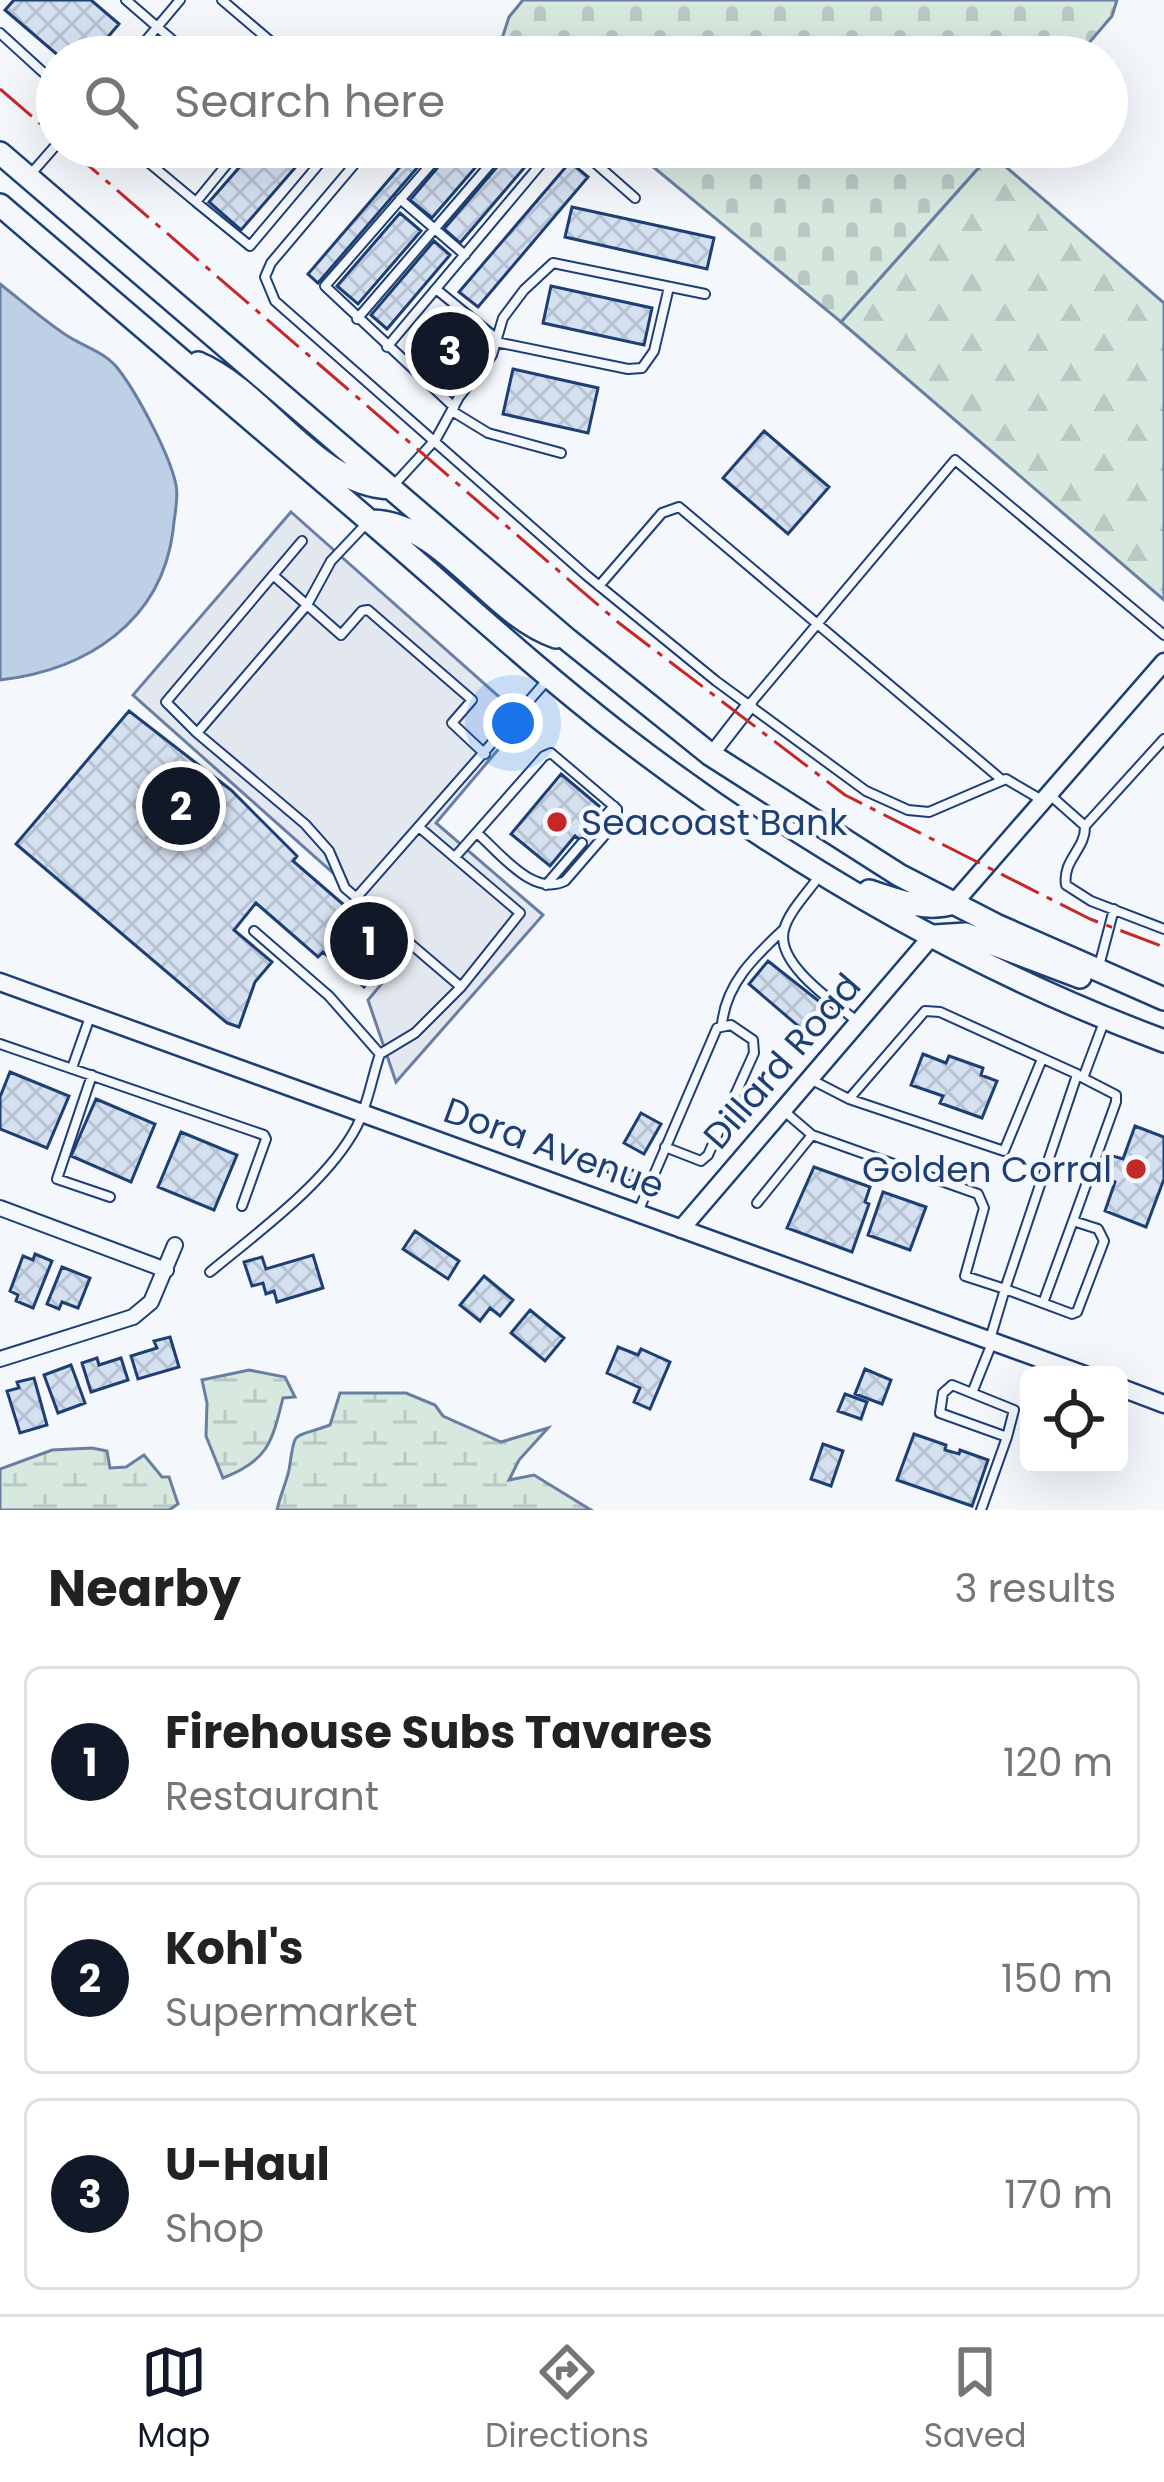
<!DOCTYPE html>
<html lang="en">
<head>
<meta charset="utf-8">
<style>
	:root { --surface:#fff; --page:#f6f6f6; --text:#222; --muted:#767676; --line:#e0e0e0; --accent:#111827 }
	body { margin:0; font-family:Poppins,sans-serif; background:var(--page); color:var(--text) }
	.controls { position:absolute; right:36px; bottom:36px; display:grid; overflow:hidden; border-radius:18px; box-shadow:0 12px 48px #0002 }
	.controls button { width:108px; height:108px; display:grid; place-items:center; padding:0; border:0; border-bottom:3px solid var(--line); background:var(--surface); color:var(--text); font:60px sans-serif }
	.you { position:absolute; left:513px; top:723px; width:42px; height:42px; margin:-30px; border:9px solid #fff; border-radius:50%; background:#1a73e8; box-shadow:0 0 0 18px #1a73e833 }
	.badge { display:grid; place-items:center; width:78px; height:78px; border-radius:50%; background:var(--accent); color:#fff; font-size:39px; font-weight:700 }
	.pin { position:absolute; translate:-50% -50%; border:6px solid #fff; box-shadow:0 3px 12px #0006 }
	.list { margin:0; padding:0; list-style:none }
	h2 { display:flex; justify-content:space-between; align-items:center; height:156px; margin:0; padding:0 48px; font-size:51px }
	h2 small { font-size:39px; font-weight:400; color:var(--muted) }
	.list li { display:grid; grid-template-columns:78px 1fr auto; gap:36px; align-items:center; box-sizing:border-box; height:192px; margin:0 24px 24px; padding:0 24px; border:3px solid var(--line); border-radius:18px }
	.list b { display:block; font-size:45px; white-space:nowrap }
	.list p { margin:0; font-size:39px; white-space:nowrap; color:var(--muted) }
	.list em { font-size:39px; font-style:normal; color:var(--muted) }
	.icon { flex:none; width:66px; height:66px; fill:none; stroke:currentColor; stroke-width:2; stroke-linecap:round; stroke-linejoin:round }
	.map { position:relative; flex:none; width:1164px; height:1510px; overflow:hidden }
	.search { position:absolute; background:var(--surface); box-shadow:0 12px 48px #0002; left:36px; right:36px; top:36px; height:132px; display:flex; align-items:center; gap:30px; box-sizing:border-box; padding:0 42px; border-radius:66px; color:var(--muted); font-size:45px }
	.sheet { height:804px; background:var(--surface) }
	nav { display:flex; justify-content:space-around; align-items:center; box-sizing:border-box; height:168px; border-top:3px solid var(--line); background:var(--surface); font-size:33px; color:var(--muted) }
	nav a { display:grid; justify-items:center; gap:6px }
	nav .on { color:var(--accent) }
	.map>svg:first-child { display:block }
	.forest { fill:url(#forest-firs); stroke:#687fa3; stroke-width:3 }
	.wetland { fill:url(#wetland-marsh); stroke:#687fa3; stroke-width:3 }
	.cemetery { fill:url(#cemetery-stones); stroke:#687fa3; stroke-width:3 }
	.parking { fill:#e3e8f0; stroke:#687fa3; stroke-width:3 }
	.water { fill:#bed0e5; stroke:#687fa3; stroke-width:3 }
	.building { fill:url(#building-cross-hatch); stroke:#1d3f73; stroke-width:3 }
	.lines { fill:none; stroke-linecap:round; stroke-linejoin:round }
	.service-casing { stroke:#1d3f73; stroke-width:12 }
	.minor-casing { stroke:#1d3f73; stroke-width:18 }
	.tertiary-casing { stroke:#1d3f73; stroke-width:21 }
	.primary-casing { stroke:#1d3f73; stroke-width:26 }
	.service { stroke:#f4f7fb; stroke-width:8 }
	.minor { stroke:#f4f7fb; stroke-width:14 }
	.tertiary { stroke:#f4f7fb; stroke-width:16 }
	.primary { stroke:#f4f7fb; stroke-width:21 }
	.power { stroke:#c62828; stroke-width:3; stroke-dasharray:42 9 6 9; stroke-linecap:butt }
	.poi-dot { fill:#c62828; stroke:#f4f7fb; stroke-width:4.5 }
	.labels { text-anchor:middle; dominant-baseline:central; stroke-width:9; stroke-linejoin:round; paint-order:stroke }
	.poi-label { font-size:36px; fill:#1d3f73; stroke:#f4f7fb; text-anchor:start }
	.street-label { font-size:36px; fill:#1d3f73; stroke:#f4f7fb }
</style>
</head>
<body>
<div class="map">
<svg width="1164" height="1510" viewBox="0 0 1164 1510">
	<defs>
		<pattern id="forest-firs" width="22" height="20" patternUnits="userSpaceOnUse" patternTransform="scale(3)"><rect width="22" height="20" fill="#d7e8df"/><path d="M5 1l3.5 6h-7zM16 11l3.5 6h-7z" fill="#b8c8c3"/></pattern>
		<pattern id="wetland-marsh" width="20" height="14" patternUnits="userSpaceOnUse" patternTransform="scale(3)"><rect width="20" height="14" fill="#d7e8df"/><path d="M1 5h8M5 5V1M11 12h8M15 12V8" fill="none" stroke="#b8c8c3"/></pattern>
		<pattern id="cemetery-stones" width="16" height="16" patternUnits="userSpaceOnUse" patternTransform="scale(3)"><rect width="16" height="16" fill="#d7e8df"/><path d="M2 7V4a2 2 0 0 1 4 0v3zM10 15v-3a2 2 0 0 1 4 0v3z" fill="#b8c8c3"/></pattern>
		<pattern id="building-cross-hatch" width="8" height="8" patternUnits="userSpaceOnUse" patternTransform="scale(3)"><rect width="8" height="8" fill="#d5e0f0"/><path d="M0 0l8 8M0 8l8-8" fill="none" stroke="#b6c1d1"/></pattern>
	</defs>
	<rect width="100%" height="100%" fill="#f4f7fb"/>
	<path class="forest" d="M991 154 1164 303V600L841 322Z"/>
	<path class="wetland" d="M249 1370 285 1377 295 1397 283 1398C272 1442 268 1461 223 1478L206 1436 207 1403 202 1380Z
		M340 1393H406L435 1405 443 1416 501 1442 548 1428 519 1460 509 1480 534 1475 591 1510H277C280 1496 286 1483 289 1470 296 1428 289 1440 330 1425Z
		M92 1448 107 1451 110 1468 126 1467 144 1455 162 1477H169L178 1504 169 1510H0V1469L52 1450Z"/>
	<path class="cemetery" d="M523 0H1117L1112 16 1077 57H510L497 54 509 17Z
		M629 147H997L841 322Z"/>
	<path class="parking" d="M291 512 524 719 436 823 543 915 396 1082 368 1000 414 945 133 695Z"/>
	<path class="water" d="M0 284C22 301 43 320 66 335 84 347 106 352 119 370 138 395 170 455 176 485 179 499 174 516 173 531 161 622 87 670 0 680Z"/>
	<path class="building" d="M14 0H91L119 24 91 57H60L5 10Z
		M257 147H299L307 154 241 230 209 202Z
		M417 147H435L318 283 308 274Z
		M455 147H493L432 218 410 200Z
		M514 147H542L460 243 444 229Z
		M570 162 588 177 478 307 459 292Z
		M572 207 714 238 707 269 565 237Z
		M400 213 421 231 358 304 337 286Z
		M434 241 450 255 387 329 371 315Z
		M551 286 652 308 644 345 543 323Z
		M439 337 465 343 460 364 434 358Z
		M513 369 598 388 588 433 503 414Z
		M764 431 829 487 788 534 723 478Z
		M129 711 231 790 297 856 293 861 396 950 364 987 323 952 318 957 256 903 234 930 272 962 255 982 239 1027 227 1023 16 844Z
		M561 774 599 806 589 818 604 830 589 848 575 836 550 866 511 834Z
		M768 961 825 1006 804 1031 749 984Z
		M923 1054 946 1063 949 1056 983 1068 981 1075 997 1081 982 1118 940 1103 943 1096 911 1085Z
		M10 1072 69 1096 47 1148 0 1129V1097Z
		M96 1099 155 1124 131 1182 71 1156Z
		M641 1113 661 1124 644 1154 624 1143Z
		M1135 1126 1164 1137V1179L1146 1227 1105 1211 1115 1182 1104 1178 1113 1156 1123 1159Z
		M181 1132 237 1155 214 1210 158 1187Z
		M579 1149 637 1172 633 1182 575 1159Z
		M814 1167 870 1187 865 1202 869 1204 852 1252 787 1228Z
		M883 1192 926 1207 910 1250 868 1235Z
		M415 1231 459 1261 448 1279 403 1249Z
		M35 1254 52 1261 33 1308 16 1301 18 1295 10 1291 23 1256 33 1260Z
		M313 1255 323 1288 277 1302 274 1291 266 1294 263 1283 252 1286 244 1262 262 1257 266 1269Z
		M62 1267 90 1278 78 1308 62 1302 59 1309 47 1304Z
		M484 1276 513 1300 500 1316 490 1308 480 1321 460 1305Z
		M530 1310 564 1338 545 1361 511 1333Z
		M170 1337 179 1367 138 1379 131 1356 157 1348 154 1341Z
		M618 1347 638 1355 641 1349 670 1362 650 1409 634 1402 640 1388 607 1373Z
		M97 1358 99 1365 121 1358 128 1380 91 1392 82 1363Z
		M71 1365 85 1403 58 1413 44 1375Z
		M865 1369 891 1380 882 1404 855 1394Z
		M34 1378 47 1425 20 1433 7 1391 19 1388 17 1382Z
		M845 1394 867 1402 861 1419 838 1411Z
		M914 1434 946 1445 945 1450 959 1454 960 1450 988 1460 972 1506 897 1480Z
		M823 1444 843 1451 831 1486 811 1479Z"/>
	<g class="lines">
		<defs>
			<path id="service" d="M126 0 192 57
				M222 0 289 57
				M0 33 57 85
				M132 57 180 0
				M130 147 196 202 241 147
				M365 147 358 160 271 263 265 277 275 301 586 575 716 681 866 791 908 810 929 812 1006 779 1040 799
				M446 147 325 286 454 407
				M577 147 635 198
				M29 176 57 144
				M400 199 465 255
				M196 202 250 246 319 164 315 147
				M436 289 497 339
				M357 319 505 147
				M496 342 628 369 642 368 654 351 669 287
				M387 347 555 147
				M452 411 488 433 561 453
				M392 487 436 439 459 397 492 355 503 318 524 290 553 263 705 294
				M273 575 341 635 362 611 368 610 472 700 452 723 485 754
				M599 586 662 513 679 507 1002 780
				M750 704 955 460 1164 635
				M197 733 166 702 302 541
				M1050 795 1085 826C1086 849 1062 860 1066 885L1091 901 1164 929
				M597 825 614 806
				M1085 826 1164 739
				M420 828 520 913 461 987
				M455 857 544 756 551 753 617 809V821L565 881C533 897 500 853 477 833
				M820 875C810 890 788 912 784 930 775 964 835 1003 858 1022
				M546 885 582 843
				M356 898 549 678
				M254 931 329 996 380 1054
				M1099 966 1114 909
				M722 1024C726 984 754 957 783 930
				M0 1044 264 1135 266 1139 242 1206
				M72 1068 90 1017
				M92 1075 57 1179 110 1197
				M810 1079 849 1099 925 1011 940 1012 1077 1074
				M849 1099 1004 1151 1042 1059
				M812 1135 978 1194 984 1208 965 1276 1005 1289 1077 1075
				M757 1203 812 1135 784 1111
				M638 1212 717 1028 731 1025 753 1040 754 1053 708 1155 701 1161 665 1147
				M210 1272C258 1232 328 1182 357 1126 368 1104 372 1077 380 1054L415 1033 461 987 345 888 329 851 305 824 197 733 307 605 331 561 366 524
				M1043 1303 1073 1221
				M990 1339 1005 1289 1072 1314 1077 1312 1104 1241 1098 1229 1073 1221 1116 1102V1095L1083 1078 1104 1022
				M952 1385 1014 1410 1007 1437 940 1413 943 1393Z
				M972 1393 992 1343
				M981 1510 1007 1437"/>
			<path id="minor" d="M711 755 749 706
				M0 1208 166 1270
				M0 1359 133 1317 151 1302 175 1245"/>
			<path id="tertiary" d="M954 903 1164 662
				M0 982 1085 1375
				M681 1229 932 936
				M1119 1387 1164 1404"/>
			<path id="primary" d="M0 153 568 640 711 755 899 875 998 926 1164 999
				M0 205C126 313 253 421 379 529 459 598 537 670 621 735 786 862 968 968 1164 1041
				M198 363C266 392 315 485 390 488
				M373 521C445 524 489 614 556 637
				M869 891C898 900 924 912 954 903
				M934 936 966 934 1080 977"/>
		</defs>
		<use href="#service" class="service-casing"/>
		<use href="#minor" class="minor-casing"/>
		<use href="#tertiary" class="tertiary-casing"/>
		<use href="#primary" class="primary-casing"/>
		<use href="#service" class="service"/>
		<use href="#minor" class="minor"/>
		<use href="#tertiary" class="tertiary"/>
		<use href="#primary" class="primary"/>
		<path class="power" d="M0 89 57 138
			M67 147 619 623 845 795 1090 919 1164 947"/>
	</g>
	<g class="poi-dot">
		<circle cx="557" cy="822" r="12"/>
		<circle cx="1136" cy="1169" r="12"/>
	</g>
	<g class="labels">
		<g class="poi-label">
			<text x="581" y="822">Seacoast Bank</text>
			<text x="1112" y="1169" text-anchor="end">Golden Corral</text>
		</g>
		<g class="street-label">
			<text transform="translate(782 1061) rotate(-49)">Dillard Road</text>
			<text transform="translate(554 1148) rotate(20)">Dora Avenue</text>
		</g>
	</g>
</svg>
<div class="controls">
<button><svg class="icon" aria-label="locate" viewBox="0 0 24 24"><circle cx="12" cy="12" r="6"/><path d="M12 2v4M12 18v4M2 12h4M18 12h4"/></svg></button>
</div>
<div class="you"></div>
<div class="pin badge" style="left:369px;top:941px">1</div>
<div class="pin badge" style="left:181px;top:806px">2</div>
<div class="pin badge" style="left:450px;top:351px">3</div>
<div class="search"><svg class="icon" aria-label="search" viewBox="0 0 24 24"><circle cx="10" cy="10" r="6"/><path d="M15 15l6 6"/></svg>Search here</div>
</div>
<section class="sheet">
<h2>Nearby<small>3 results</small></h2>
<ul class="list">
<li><span class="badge">1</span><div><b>Firehouse Subs Tavares</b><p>Restaurant</p></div><em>120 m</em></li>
<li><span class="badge">2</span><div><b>Kohl's</b><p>Supermarket</p></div><em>150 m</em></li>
<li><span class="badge">3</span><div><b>U-Haul</b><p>Shop</p></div><em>170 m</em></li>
</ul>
</section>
<nav>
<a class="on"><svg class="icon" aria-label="map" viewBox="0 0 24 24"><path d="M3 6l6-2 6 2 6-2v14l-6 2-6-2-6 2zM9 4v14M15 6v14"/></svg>Map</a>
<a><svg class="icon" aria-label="directions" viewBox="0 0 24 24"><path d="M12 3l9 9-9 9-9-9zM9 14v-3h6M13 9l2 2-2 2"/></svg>Directions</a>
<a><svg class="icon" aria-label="saved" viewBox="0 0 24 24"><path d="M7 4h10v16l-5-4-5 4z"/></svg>Saved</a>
</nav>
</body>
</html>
